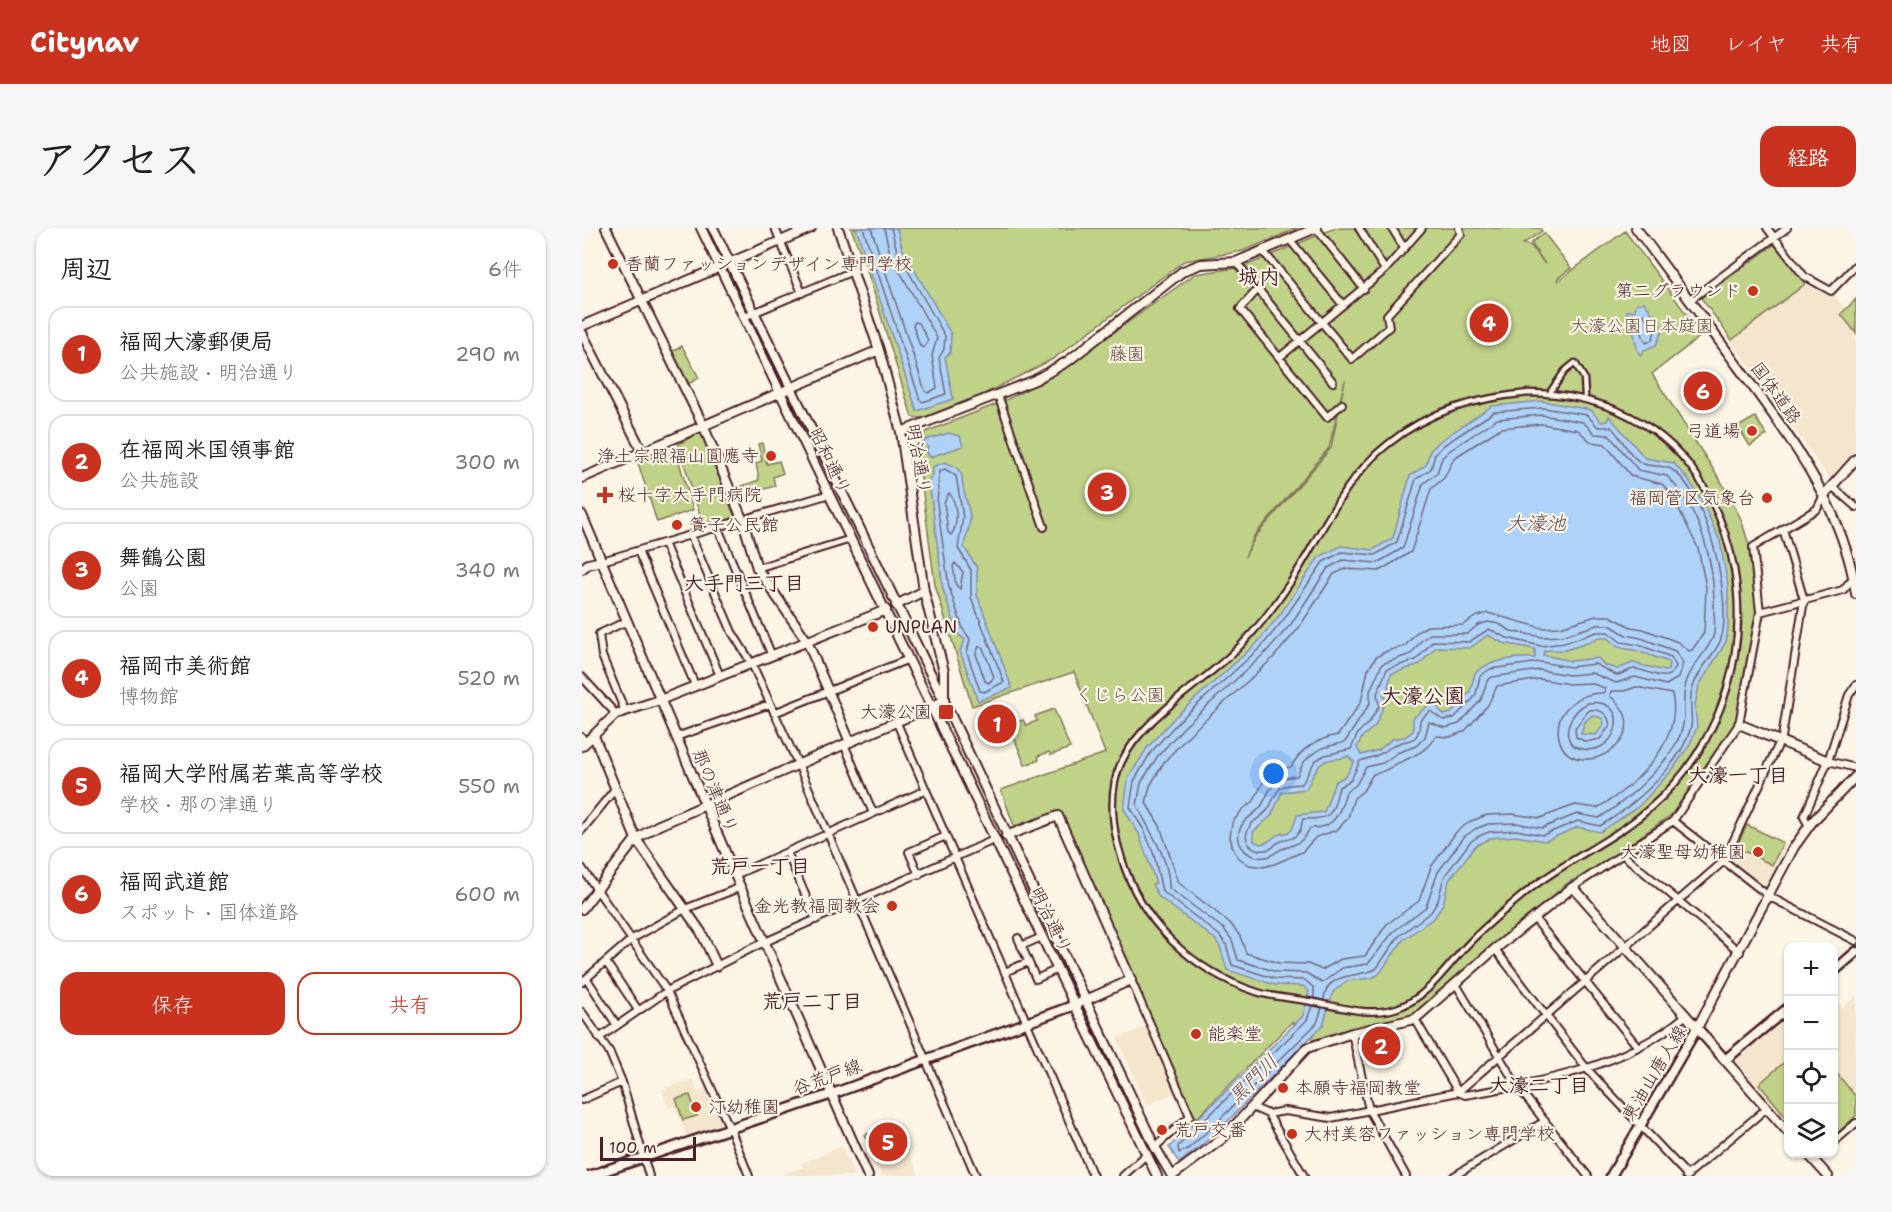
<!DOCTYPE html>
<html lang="ja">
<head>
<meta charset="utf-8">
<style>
	:root { --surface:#fff; --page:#f6f6f6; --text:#202124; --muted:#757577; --line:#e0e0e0; --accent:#c8321e }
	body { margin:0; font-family:"Shantell Sans","Klee One",sans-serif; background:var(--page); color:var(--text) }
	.controls { position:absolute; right:18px; bottom:18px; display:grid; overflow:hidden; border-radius:12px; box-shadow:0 2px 4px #0004 }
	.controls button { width:54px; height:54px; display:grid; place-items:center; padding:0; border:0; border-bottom:2px solid var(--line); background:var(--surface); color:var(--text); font:30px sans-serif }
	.scale { position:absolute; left:18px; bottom:15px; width:96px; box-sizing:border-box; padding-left:6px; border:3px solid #4a1f2b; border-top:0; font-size:16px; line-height:21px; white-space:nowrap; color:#4a1f2b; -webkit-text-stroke:4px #fcf5e5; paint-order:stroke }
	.you { position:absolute; left:692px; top:546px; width:21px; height:21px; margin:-15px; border:4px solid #fff; border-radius:50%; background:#1a73e8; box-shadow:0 0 0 9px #1a73e833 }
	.badge { display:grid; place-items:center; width:39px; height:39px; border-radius:50%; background:var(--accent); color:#fff; font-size:20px; font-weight:700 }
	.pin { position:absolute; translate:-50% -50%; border:3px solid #fff; box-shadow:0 2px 6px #0006 }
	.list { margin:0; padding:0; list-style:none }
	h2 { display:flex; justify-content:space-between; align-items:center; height:78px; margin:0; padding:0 24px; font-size:26px }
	h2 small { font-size:20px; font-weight:400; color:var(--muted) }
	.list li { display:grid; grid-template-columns:39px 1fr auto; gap:18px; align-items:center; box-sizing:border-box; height:96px; margin:0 12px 12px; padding:0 12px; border:2px solid var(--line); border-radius:18px }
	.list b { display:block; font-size:22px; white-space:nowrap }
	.list p { margin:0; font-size:20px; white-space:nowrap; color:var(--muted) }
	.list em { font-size:20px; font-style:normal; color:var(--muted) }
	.actions { display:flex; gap:12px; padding:18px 24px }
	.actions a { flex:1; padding:14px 0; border:2px solid var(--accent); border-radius:18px; text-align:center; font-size:21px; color:var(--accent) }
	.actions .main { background:var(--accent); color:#fff }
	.icon { flex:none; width:33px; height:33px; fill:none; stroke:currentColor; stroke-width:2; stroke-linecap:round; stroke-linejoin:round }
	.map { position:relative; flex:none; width:1274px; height:948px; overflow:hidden; border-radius:18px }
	header { display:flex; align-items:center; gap:36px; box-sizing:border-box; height:84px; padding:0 30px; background:var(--accent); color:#fff }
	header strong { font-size:28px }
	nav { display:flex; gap:33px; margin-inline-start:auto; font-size:21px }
	.intro { display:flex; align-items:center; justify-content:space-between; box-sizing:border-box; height:144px; padding:0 36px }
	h1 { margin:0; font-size:42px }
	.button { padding:15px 27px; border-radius:18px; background:var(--accent); color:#fff; font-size:21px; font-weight:700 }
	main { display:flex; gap:36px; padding:0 36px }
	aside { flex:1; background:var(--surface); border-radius:18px; box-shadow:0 2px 4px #0004 }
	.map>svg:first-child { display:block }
	.built { fill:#f4e6cd }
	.green { fill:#bfd288; stroke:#84785a; stroke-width:1.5; fill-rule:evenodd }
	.water { fill:#afd3f8; stroke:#878ba6; stroke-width:1.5; fill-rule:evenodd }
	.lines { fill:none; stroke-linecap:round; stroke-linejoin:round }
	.shore { stroke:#72677d; stroke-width:1.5 }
	.pedestrian-casing { stroke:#4a1f2b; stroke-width:9 }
	.minor-casing { stroke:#4a1f2b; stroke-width:10 }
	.tertiary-casing { stroke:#4a1f2b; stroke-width:12 }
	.secondary-casing { stroke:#4a1f2b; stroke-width:13 }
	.pedestrian { stroke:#fcf5e5; stroke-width:4.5 }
	.minor { stroke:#fcf5e5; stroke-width:6 }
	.tertiary { stroke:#fcf5e5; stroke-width:8 }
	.secondary { stroke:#fcf5e5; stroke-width:8 }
	.poi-dot { fill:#c8321e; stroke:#fcf5e5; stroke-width:2 }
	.labels { text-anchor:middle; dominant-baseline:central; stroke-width:4.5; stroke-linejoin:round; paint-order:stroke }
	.poi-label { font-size:18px; fill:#4a1f2b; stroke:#fcf5e5; text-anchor:start }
	.park-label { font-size:18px; fill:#674c42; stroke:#fcf5e5 }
	.street-label { font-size:18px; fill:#4a1f2b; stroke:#fcf5e5 }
	.water-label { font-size:20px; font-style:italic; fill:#634c5e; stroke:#fcf5e5 }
	.neighbourhood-label { font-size:20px; font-weight:bold; fill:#4a1f2b; stroke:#fcf5e5 }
	.quarter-label { font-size:21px; font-weight:bold; fill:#4a1f2b; stroke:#fcf5e5 }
</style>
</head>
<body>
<header>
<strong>Citynav</strong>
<nav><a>地図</a><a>レイヤ</a><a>共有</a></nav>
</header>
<div class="intro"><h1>アクセス</h1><a class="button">経路</a></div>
<main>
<aside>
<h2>周辺<small>6件</small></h2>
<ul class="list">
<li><span class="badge">1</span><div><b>福岡大濠郵便局</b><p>公共施設 · 明治通り</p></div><em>290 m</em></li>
<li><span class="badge">2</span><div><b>在福岡米国領事館</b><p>公共施設</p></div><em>300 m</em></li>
<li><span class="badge">3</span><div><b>舞鶴公園</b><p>公園</p></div><em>340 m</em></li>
<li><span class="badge">4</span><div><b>福岡市美術館</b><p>博物館</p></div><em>520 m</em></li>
<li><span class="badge">5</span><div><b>福岡大学附属若葉高等学校</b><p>学校 · 那の津通り</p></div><em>550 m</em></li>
<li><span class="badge">6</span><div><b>福岡武道館</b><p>スポット · 国体道路</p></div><em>600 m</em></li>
</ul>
<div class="actions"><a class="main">保存</a><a>共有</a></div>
</aside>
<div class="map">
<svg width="1274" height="948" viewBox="0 0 1274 948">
	<rect width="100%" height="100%" fill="#fcf5e5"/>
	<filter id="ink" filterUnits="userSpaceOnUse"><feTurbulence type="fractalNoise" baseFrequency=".0167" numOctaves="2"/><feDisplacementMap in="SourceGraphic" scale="12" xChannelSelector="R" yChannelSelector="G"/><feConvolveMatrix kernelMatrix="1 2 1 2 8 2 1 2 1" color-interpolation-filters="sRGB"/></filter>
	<g filter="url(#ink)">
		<path class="built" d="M1193 16 1223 56 1249 69 1252 67 1264 81 1274 71V224L1249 253 1119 70Z
			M1164 593 1206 616 1182 662 1146 633Z
			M1274 768V892L1252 911V771L1260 780Z
			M1206 788V897L1152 833Z
			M565 798 593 865 565 877 535 811Z
			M111 851 115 864 126 860 142 895 104 908 93 878 86 880 80 861Z
			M312 893 314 896 319 894 331 922 327 925 337 948H299L281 907Z
			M260 918 273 948H197L221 939 220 935Z"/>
		<path class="green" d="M269 0H716L661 23 602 33 471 131 402 166 340 190 330 189 284 39Z
			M753 0H958L960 3 941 16 948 17 963 36 949 15 962 5 989 40 975 51 976 53 1043 3 1120 107 1070 146 1140 255 1159 291 1167 317 1176 383 1156 491 1090 586 996 653 992 651 983 657 836 787 834 784C804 797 766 804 732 812L710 794 615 890 610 884 477 583 432 598 419 562 523 525 492 444 390 478 353 357 334 212 346 203 420 174 474 146 613 46 661 39ZM763 152 749 220 673 309 663 329 672 308 747 220Z
			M1193 16 1223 56 1150 112 1119 70Z
			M1274 71V105L1259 86Z
			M100 118 117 150 106 156 89 124Z
			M1173 189 1185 207 1168 218 1156 199Z
			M119 204 153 289 122 300 96 216Z
			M180 215 185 236 197 233 201 245 191 249 193 258 155 269 152 261 177 252 174 235 180 233 176 216Z
			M93 220 111 282 75 294 56 235Z
			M472 481 488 520 469 527 467 524 456 528 457 532 443 537 427 497 441 492 444 497 455 493 453 488Z
			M1165 597 1201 615 1190 637 1154 619Z
			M1206 831V891L1177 856Z
			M1252 842 1274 869V888L1252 908Z
			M108 867 115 888 101 892 94 871Z
			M313 894 325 924 296 936 283 907Z"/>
		<path class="water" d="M274 0H315L320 20 369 106 368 125 363 129 371 171 335 183Z
			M1062 74 1081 101 1074 117 1062 122 1059 128C1050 117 1056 101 1045 91V83H1052L1055 76Z
			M960 173 1009 182 1019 194 1025 193 1027 188 1063 230 1091 235 1106 251 1119 271 1138 313 1146 357V400L1144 414 1117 457 1113 477 1115 499 1107 518 1091 541 1057 578 1018 604 996 599 963 613 934 608 908 610 893 618 867 652 861 676 853 689 821 712 797 746 790 750 765 753 751 764 741 797 631 908 597 935 587 919 721 788 727 763 721 758 693 757 645 742 638 718 633 711 577 669 570 656 574 655 557 606 542 581 546 551 565 520 592 490 675 415 697 388 737 329 759 318 791 322 811 310 828 248 844 237 848 223 858 213 910 178ZM906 407 921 415 953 421V430C934 429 907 432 893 445L888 464 869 485 862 487 853 476H848L831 490V503L823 509 810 511 797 522 779 527 775 519 781 508 793 498 804 472 801 467 805 463 809 446 838 436 854 419 888 420ZM1017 410H1025L1036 419 1056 423 1087 434 1086 442 1083 443 1051 435 1035 441 1022 437 1016 430 989 433 961 427 962 423C969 421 977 423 983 422 995 419 1006 415 1017 410ZM1010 487 1020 490 1022 496 1014 507 999 506 1002 495ZM766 528 772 534 764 548 753 554 742 584 715 587C707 616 707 598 691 610 686 614 685 615 678 616L672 613 671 604 689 588 700 564 724 561C731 549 735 531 753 531 759 530 760 531 766 528Z
			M366 205 378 208 381 218 348 229 344 223 346 219 341 213Z
			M363 234 374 239 380 247C379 261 387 276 388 290 388 301 383 309 382 319L395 340V367L430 460 396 473 378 423 383 412 376 406 361 361 347 252 351 247V239Z"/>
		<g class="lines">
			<path class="shore" d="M281 0 338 172 341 174 364 166 357 130 362 121 363 108 315 23 309 0
				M289 0 343 163 346 165 355 160 350 128 355 110 308 26 302 0
				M1061 86 1074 101 1070 112 1064 115 1054 91Z
				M333 94 337 95 346 112 342 120 338 118 331 97Z
				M960 187 1001 194 1013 206 1027 207 1056 242 1085 248C1119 283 1133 334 1132 382 1132 390 1134 402 1131 409 1125 424 1111 436 1105 452 1099 468 1104 481 1101 497 1095 530 1045 573 1017 590L995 586 960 600 934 595 906 596 893 601 882 609 856 644 844 679 812 703 786 736 760 740 740 755 724 745 695 744 656 732 650 712 642 701 587 660C588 630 567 603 555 577L559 555 575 529 602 499 684 424 709 396 746 340 761 332 795 335 821 320 841 256 855 245 860 230 867 223 915 191Z
				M959 196 996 202 1009 214 1023 216 1049 248 1080 256 1089 265 1116 320 1124 359 1122 405 1110 422 1107 423 1096 414 1061 401 1049 399 1028 388H1014L978 399 960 400 906 385 893 389 881 397 845 398 834 405 823 418 805 423 794 429 786 442 779 474 756 507C735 511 720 519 709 539L696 541 685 547 671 574 661 581 650 595 648 609 651 621 656 629 667 637 682 639 695 635 720 624 734 609 755 602 766 590 772 570 781 563 791 546C806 544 809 537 821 533 836 526 844 523 854 508L868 509 883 503 906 477 915 458 958 451 987 456 1008 455 1023 460 1022 465C998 464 971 482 977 510 988 560 1082 511 1028 468L1029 463H1042L1054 459 1090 466C1101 513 1054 558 1015 580L993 577 958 590 931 586 905 587 889 593 875 603 849 639 837 673 805 696 783 728 759 731 740 742 726 736 697 735 664 725 658 708 648 695 597 655 578 598 564 575 568 558 582 534 608 506 691 430 716 401 752 346 763 341 797 343 829 324 849 261 862 250 872 230 919 200Z
				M363 241 374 248 381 289 376 320 389 342V369L422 454 402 464 398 463 385 425 388 411 381 401 367 359 355 276C356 264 356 254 358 243Z
				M367 265C375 273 377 298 369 307L366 304 362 275Z
				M373 335 381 344 378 361 374 357 371 338Z
				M906 394 917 396 929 403 960 409 980 408 1015 397H1028L1044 407 1059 410 1093 423 1101 435 1096 450 1084 457 1053 449 1034 455 1010 445 987 447 958 442 910 449 905 453 899 472 877 496 863 500 847 494 843 509 834 518 815 525 801 535 784 539 774 557 764 564C758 585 753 601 728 600 719 617 715 615 700 621 694 623 691 628 684 629 667 632 652 617 658 601 662 589 674 587 680 577 692 556 687 551 715 548L721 535 729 527 740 520 763 514 788 475V463L800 436 829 426 840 412 848 406H885L896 397Z
				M907 401 925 410 959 418 982 415 1015 404H1026L1039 414 1057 417 1089 429 1094 438C1086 459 1067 441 1052 441 1045 442 1041 447 1034 447L1013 436 988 439 958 434 908 441 898 448 894 466 890 472 872 490 861 492 848 483 838 492C837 520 825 508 809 519 799 527 791 529 778 533L769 552 757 559C750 586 751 592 721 591 719 595 720 601 717 604 711 613 705 610 697 614 694 615 692 618 690 620 678 626 661 619 665 604 668 592 681 590 687 580 698 559 694 557 720 556L733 533 743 527 769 521 776 505 788 493 797 478 795 466 805 441 834 432 851 413 887 414Z
				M397 418 401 420 412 449 407 455 403 453 394 426Z
				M1006 475C1054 468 1035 538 992 518 977 504 991 482 1006 475Z
				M1007 482C1019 481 1026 485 1028 497L1018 511 1004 514 994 509 993 500Z
				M732 770V760L723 752 694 751 650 737 644 716 637 707 580 663 572 627 563 604 548 579 552 553 569 524 596 494 679 419 702 391 741 334 760 324 793 327 815 314 834 251 849 241 853 226 862 217 912 184 961 180 1005 187 1016 199H1029C1040 209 1047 230 1062 236 1070 239 1082 237 1089 241 1125 262 1151 373 1139 411 1134 426 1116 440 1110 462 1106 474 1111 486 1109 498 1101 536 1049 580 1018 598L996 593 961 607 934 602 907 604 897 608 888 614 862 649 856 673 849 684 817 708 794 741C777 750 743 743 742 772
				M730 778 725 792 596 918 597 925 607 920 626 903 735 795 740 780"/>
			<defs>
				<path id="pedestrian" d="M969 163 983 143 993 135 1002 150 1003 168
					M947 165C1020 166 1085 195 1122 259 1183 363 1160 501 1068 580 1030 614 981 633 942 666 925 680 908 694 892 710 868 733 848 769 815 780 787 789 759 779 731 774 712 770 693 770 675 764 610 743 558 694 539 628 530 600 526 563 539 535 561 487 626 453 661 415 678 397 694 376 708 355 740 307 759 253 806 216 848 182 894 170 947 165Z"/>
				<path id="minor" d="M193 0 220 65
					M734 0 782 61
					M777 0 803 42
					M810 0 822 20
					M1185 0 1222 48 1249 63 1274 37
					M708 12 761 77
					M681 23 770 131 807 99 805 87 879 6 877 0
					M654 34 751 154
					M676 61 658 81 745 189 760 176
					M1108 72 1205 0
					M162 89 271 43
					M698 129 803 42 840 0
					M416 167 462 299
					M1251 259 1274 279
					M136 300 190 428
					M109 308 150 404 170 436 216 536 394 948
					M82 315 138 448
					M56 323 113 457
					M20 333 248 266
					M175 340 269 311
					M1178 384 1261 362 1271 350
					M0 449 34 486
					M43 483 20 428 17 406 45 393
					M192 485 327 431
					M315 495 511 948
					M0 509 1 511
					M94 509 188 476
					M262 516 291 585
					M1246 533 1274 540
					M1091 593 1188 669 1274 713
					M1227 598 1222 589 1246 533 1267 467 1274 457
					M0 602 33 561
					M205 624 234 692
					M1040 626 1158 724
					M0 640 85 763 150 905 167 948
					M153 647 344 562
					M337 647 327 624 364 608
					M991 659 1091 593 1157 496 1178 384 1171 319 1235 281 1242 267
					M952 690 1056 819
					M436 710 454 751 476 741
					M439 718 460 709
					M913 721 1005 841 1106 948
					M24 734 56 782
					M423 744 446 734
					M5 751 34 796
					M549 752 608 888 573 919
					M0 754 50 711 103 681 159 659
					M874 756 935 858 1006 948
					M0 784 27 823 40 854 67 948
					M833 791 876 864
					M770 805 787 882 824 948
					M17 810 85 763 174 718 414 611
					M876 864 1142 633 1200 509 1222 372 1201 301
					M0 872 40 854
					M670 879 686 886 703 883 749 890 876 864 883 867C959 854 1042 840 1103 788
					M686 886 722 948
					M1252 914 1274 895
					M1232 931 1238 926
					M541 948 564 927
					M872 948 963 893
					M1104 948 1185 880"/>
				<path id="tertiary" d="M24 0 121 197 161 293 175 340 225 413 268 514
					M119 0 575 948
					M131 0 362 473 573 919 590 948
					M256 0 297 122 319 204 342 363 362 444V471
					M1054 0C1089 47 1123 93 1157 140 1207 208 1262 279 1274 366
					M0 98 229 0
					M0 105 60 223
					M319 204 453 152 486 133 601 43 619 36 654 34 734 0
					M0 250 297 122
					M1242 267 1274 231
					M0 287 153 647 286 948
					M0 341 6 336 20 333
					M314 377 342 363
					M1157 496 1246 533
					M12 508 54 611 119 704 135 738
					M0 518 34 486 78 472 304 382
					M424 608 476 588 549 752 493 777
					M0 681 54 611 75 598 362 473
					M1143 832 1206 904
					M1226 926 1246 948
					M590 948 640 911 725 820 770 805 833 791 913 721 991 659 1115 800 1212 619 1230 594 1274 548"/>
				<path id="secondary" d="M1252 743 1274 724
					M7 948 250 866 493 777
					M1029 948 1115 800 1143 832 1206 780"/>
			</defs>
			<use href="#pedestrian" class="pedestrian-casing"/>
			<use href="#minor" class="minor-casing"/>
			<use href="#tertiary" class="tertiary-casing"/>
			<use href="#secondary" class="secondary-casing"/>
			<use href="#pedestrian" class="pedestrian"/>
			<use href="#minor" class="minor"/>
			<use href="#tertiary" class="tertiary"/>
			<use href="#secondary" class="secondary"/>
		</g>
	</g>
	<g class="poi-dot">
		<circle cx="31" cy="36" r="6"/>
		<circle cx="1171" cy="63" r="6"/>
		<circle cx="1170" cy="203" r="6"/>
		<circle cx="189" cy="228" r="6"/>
		<path d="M20 258h6v6h6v6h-6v6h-6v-6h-6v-6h6z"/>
		<circle cx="1185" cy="270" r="6"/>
		<circle cx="95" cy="297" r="6"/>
		<circle cx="291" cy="399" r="6"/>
		<rect x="356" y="476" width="16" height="16" rx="3"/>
		<circle cx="1176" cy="624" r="6"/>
		<circle cx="310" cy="678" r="6"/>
		<circle cx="614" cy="806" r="6"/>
		<circle cx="701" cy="860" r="6"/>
		<circle cx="114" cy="879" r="6"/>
		<circle cx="580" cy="902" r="6"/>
		<circle cx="710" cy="906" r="6"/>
	</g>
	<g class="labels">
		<g class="poi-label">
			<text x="43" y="36">香蘭ファッションデザイン専門学校</text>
			<text x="1159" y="63" text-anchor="end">第二グラウンド</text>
			<text x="1158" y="203" text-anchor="end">弓道場</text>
			<text x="177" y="228" text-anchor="end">浄土宗照福山圓應寺</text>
			<text x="36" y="267">桜十字大手門病院</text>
			<text x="1173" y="270" text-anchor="end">福岡管区気象台</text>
			<text x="107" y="297">簀子公民館</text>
			<text x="303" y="399">UNPLAN</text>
			<text x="350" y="484" text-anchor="end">大濠公園</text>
			<text x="1164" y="624" text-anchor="end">大濠聖母幼稚園</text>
			<text x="298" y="678" text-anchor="end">金光教福岡教会</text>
			<text x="626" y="806">能楽堂</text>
			<text x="713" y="860">本願寺福岡教堂</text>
			<text x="126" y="879">汀幼稚園</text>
			<text x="592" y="902">荒戸交番</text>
			<text x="722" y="906">大村美容ファッション専門学校</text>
		</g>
		<g class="park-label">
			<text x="1060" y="98">大濠公園日本庭園</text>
			<text x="545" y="126">藤園</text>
			<text x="538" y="467">くじら公園</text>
		</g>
		<g class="street-label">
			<text transform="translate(1194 165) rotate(54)">国体道路</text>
			<text transform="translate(337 231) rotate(80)">明治通り</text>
			<text transform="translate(248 233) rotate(64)">昭和通り</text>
			<text transform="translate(133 563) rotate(67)">那の津通り</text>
			<text transform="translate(469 692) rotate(64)">明治通り</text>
			<text transform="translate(1072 845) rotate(-59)">東油山唐人線</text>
			<text transform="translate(245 849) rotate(-20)">谷荒戸線</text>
		</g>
		<g class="water-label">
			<text x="954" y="295">大濠池</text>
			<text transform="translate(671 851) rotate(-45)">黒門川</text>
		</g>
		<g class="neighbourhood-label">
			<text x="162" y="355">大手門三丁目</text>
			<text x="1156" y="547">大濠一丁目</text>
			<text x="178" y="638">荒戸一丁目</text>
			<text x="230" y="773">荒戸二丁目</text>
			<text x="957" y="857">大濠二丁目</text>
		</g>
		<g class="quarter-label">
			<text x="677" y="49">城内</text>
			<text x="841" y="468">大濠公園</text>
		</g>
	</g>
</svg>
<div class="controls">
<button>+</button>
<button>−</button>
<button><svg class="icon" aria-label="locate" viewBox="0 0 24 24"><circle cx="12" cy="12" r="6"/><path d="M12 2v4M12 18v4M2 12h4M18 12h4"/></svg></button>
<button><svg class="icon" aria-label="layers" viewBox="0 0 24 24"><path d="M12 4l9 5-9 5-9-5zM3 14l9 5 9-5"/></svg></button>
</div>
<div class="scale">100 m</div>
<div class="you"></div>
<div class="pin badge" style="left:415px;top:496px">1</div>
<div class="pin badge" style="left:799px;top:818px">2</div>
<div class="pin badge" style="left:525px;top:264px">3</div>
<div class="pin badge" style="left:907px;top:95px">4</div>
<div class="pin badge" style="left:306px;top:914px">5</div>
<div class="pin badge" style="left:1121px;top:163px">6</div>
</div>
</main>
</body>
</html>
